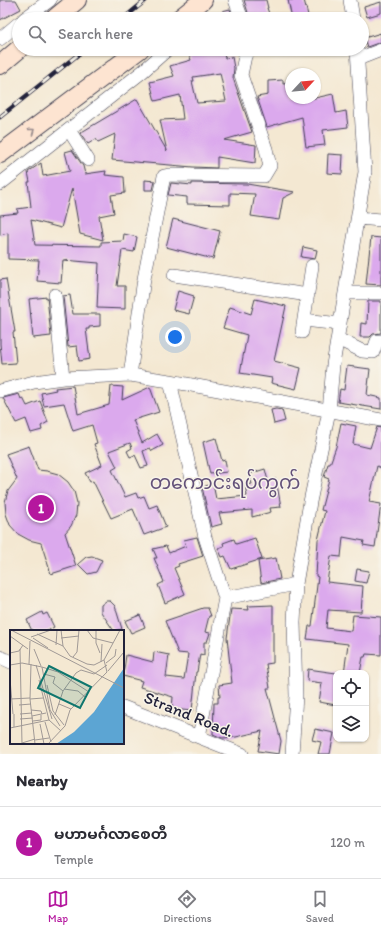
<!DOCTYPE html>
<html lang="en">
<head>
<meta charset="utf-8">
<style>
	:root { --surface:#fff; --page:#f7f7f7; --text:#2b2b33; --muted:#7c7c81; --line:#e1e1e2; --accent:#b5179e }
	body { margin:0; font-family:Itim,"Noto Sans Myanmar",sans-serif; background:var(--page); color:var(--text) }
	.controls { position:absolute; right:12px; bottom:12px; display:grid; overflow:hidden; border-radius:8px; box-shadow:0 1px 3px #0004 }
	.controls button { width:36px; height:36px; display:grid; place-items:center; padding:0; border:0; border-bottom:1px solid var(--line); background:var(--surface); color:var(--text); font:20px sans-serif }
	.compass { position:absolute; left:285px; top:68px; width:36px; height:36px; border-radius:50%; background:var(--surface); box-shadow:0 1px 3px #0004; rotate:64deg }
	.you { position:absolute; left:175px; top:337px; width:14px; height:14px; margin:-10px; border:3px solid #fff; border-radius:50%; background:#1a73e8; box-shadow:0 0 0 6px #1a73e833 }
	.badge { display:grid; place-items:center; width:26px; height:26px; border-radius:50%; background:var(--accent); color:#fff; font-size:13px; font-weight:700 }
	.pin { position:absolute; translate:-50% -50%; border:2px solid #fff; box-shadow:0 1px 4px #0006 }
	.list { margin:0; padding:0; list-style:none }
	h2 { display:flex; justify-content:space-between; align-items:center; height:52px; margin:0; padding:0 16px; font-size:17px }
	h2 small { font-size:13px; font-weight:400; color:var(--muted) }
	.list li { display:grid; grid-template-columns:26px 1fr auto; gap:12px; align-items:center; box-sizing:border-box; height:72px; padding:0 16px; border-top:1px solid var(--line) }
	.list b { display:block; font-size:15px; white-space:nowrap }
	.list p { margin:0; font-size:13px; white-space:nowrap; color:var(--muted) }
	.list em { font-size:13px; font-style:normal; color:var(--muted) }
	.icon { flex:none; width:22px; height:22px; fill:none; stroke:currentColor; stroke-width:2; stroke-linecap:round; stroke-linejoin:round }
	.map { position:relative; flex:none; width:381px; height:754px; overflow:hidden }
	.search { position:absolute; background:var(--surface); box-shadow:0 1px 3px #0004; left:12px; right:12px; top:12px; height:44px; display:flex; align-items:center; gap:10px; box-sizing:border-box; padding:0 14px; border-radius:22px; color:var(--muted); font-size:15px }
	.sheet { height:124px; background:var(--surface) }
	nav { display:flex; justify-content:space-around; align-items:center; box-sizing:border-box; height:56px; border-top:1px solid var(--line); background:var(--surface); font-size:11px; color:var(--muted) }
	nav a { display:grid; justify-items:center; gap:2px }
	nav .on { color:var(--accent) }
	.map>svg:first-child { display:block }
	.building { fill:#dba9ed; fill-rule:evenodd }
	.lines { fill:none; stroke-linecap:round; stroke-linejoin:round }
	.street-casing { stroke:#424052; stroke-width:14 }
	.secondary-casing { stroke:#424052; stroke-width:20 }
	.street { stroke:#fff; stroke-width:13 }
	.secondary { stroke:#fde4d1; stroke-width:18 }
	.rail-casing { stroke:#22223b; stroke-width:4.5 }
	.rail { stroke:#f7f3e8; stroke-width:3; stroke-dasharray:9; stroke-linecap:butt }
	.oneway { stroke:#9a8d8e }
	.labels { text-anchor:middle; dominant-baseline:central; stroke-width:3; stroke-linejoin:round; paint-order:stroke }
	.street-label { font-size:17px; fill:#22223b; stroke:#f7f3e8 }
	.quarter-label { font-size:19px; fill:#635179; stroke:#f7f3e8 }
	.inset-road { fill:none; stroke:#a09996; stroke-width:1 }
	.view { fill:#0f766e; fill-opacity:0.15; stroke:#0f766e; stroke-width:2 }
	.inset-edge { fill:none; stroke:#22223b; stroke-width:2 }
</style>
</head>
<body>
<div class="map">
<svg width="381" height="754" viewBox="0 0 381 754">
	<rect width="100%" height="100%" fill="#f7f3e8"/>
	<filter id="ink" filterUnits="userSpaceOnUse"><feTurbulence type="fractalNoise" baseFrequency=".025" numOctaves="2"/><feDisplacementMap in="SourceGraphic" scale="8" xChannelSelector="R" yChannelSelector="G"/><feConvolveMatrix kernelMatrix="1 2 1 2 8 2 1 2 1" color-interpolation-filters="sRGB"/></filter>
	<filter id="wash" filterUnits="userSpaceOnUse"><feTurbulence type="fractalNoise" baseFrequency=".012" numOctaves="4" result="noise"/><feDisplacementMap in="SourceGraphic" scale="16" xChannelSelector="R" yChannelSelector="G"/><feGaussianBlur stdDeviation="0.9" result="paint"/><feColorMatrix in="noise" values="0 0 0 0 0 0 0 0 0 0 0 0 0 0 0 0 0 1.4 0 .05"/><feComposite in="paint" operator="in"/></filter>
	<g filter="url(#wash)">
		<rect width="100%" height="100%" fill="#f4e8d2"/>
		<g id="blocks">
			<path class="building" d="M0 0H16L21 9 0 20Z
				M244 0H266L268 8H267L271 19H250Z
				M288 0H304L309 19H292Z
				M381 2V13L367 17 364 7Z
				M230 9 233 19H225L222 11Z
				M381 33V42L367 47 364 38Z
				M187 49H223L225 58 232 57 234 68 233 78 252 132 224 140 256 145 255 163 217 157V168L193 167 112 160 115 134 98 142 96 139 88 144 80 133 137 99 167 151 160 120 183 119 180 95 155 101 150 82 174 76 170 66 191 60ZM220 73 226 101 197 103 192 81H194L193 77Z
				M283 80V84L291 83V98H315L333 94 336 113 346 111 348 127 323 130 325 145 306 147 302 117 267 127 257 97 268 95V81Z
				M72 150 83 166 85 174 106 171 105 175 124 177 125 193 111 195 114 213 99 216 103 240 80 234 72 188 61 228 31 220 35 245 101 246V242L123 241 124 234 137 237 134 252 122 250 117 286H125V309L97 308 99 263 63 260 61 283 37 281 39 260 8 259V233L0 235V215L18 213 17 209 31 207 28 182H30L28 172 41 163 43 176 70 171 65 152Z
				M328 154 343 155 342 174 327 173Z
				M145 180 155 181 153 190H145Z
				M171 183 192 185V183L247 184 295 192 283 198 279 220 251 216 255 194 230 193V205L187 204V197L168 195Z
				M173 219 220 231 213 259 166 247Z
				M371 237 381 238V285L366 284Z
				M303 247 317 250 315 259 301 257Z
				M6 279 15 332H13L16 363 2 364 0 344V280Z
				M178 291 194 296 189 314 173 310Z
				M70 295 73 314H100V326L89 327V329H86L90 359 79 361 77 346 68 347 63 296Z
				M47 297 51 336 33 338 29 299Z
				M255 299 286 306 274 361 301 368 296 389 271 383 272 378 240 373 247 335 223 328 230 307 251 314Z
				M368 301H381V333L373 334 370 337H360L361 323 367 324Z
				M347 366 370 369 367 395 381 398V409L338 402 340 389 344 390Z
				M73 386 78 414 109 405 111 386 123 387 122 400 150 387 159 412 133 420 142 443 157 434 163 445 152 451 150 448 143 451 148 466 141 468 135 455 130 457 127 451 132 448 130 443 109 451 117 467 112 470 125 497 136 493 138 498 144 496 149 508 157 505 166 527 144 535 133 509 111 518 93 481 90 482 85 473 102 465 94 444 97 443 92 425 73 431 64 403 44 406 41 393 56 390 55 388Z
				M19 394 21 399 23 398 27 406 40 401 48 422 41 426 42 430 31 433 26 419 16 423 3 398Z
				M276 409 282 410 285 421 274 424 271 410Z
				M341 423 356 426 353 444 370 448 377 427 381 428V468L377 466 369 502 381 504 375 547 363 545 364 541 343 537 341 557 331 556 327 582 363 586 361 612 328 610 326 628 351 631 353 615 381 617V655L366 654 365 657H363L360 673H344L348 644 307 639 309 626H312L318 577 316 576 318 540 325 511 321 510 329 479 324 477 328 464H330L336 447Z
				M216 438 222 461 225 460 227 472 210 474 203 442Z
				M29 446 38 470 47 471 58 474 68 482 74 491 77 503 76 515 71 526 65 533 76 566 51 574 41 543 29 540 18 534 10 525 6 514 5 502 8 491 17 479 6 454Z
				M265 469 268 481 276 479 281 507 270 508 271 512 252 517V510L219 513 222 524 211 527 202 487 213 484 216 499 247 496 245 485 252 484 249 474Z
				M197 537 203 556 178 564 179 566 174 568 185 594 165 603 158 585 164 582 154 558H157L153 549 166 546 169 553 186 546 184 540Z
				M255 538 262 559 231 569 225 556 222 557 218 548 224 546 223 543 234 539 236 544Z
				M92 556 102 560 96 572 88 574 78 564 86 557Z
				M276 558 280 579 261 583 258 561Z
				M357 569 369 571 366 583 355 581Z
				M106 601H110L115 606 122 629 114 631 101 612V605Z
				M273 605V663L266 664 270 688H267L281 741 279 754 258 751 262 731 236 737 222 738 213 734 214 703H218V697H220L219 685 232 683 227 638 231 609 249 610 248 606Z
				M203 608H208L211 616H209L205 632 210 633 207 642H204V655L200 654 197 672H196L192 711 172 709 173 697 140 687 142 681 123 676 126 655 153 662 154 652 169 655 166 677 184 679 188 654 178 653 165 621Z
				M42 612 43 615 47 613 54 627 47 631H32L27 620Z
				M140 615 145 627 131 633 125 621Z
				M308 669 336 673V705L319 702 322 683 307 681Z
				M315 729 334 733 330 754H318L321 742 312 740Z"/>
		</g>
	</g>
	<g filter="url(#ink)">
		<use href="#blocks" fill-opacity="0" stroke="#424052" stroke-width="1"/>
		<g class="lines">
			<defs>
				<path id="street" d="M235 0 242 19
					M350 0 353 19
					M24 19 50 0
					M0 39 19 23
					M358 59 381 50
					M69 130 88 160
					M0 184 142 72 168 49
					M358 218 381 220
					M174 275 308 295
					M346 293H381
					M55 295 63 378
					M304 320 340 324
					M302 332 312 266
					M338 339 362 351 373 352 377 341H381
					M130 375 144 279 164 176 169 175 264 176 270 166 266 149 241 75 245 56 249 49
					M170 381 205 537 225 598 199 737
					M0 391 34 382 63 378 130 375 170 381 381 420
					M225 598 296 584
					M0 657 11 662
					M123 707 242 754
					M292 754 296 696 294 622 296 584 310 502 329 411 333 365 365 172 357 49"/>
				<path id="secondary" d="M54 19 77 0
					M179 19 203 0
					M0 65 19 49
					M0 154 140 49"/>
			</defs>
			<use href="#street" class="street-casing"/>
			<use href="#secondary" class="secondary-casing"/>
			<use href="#street" class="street"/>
			<use href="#secondary" class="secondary"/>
			<defs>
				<path id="rail" d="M123 19 146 0
					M0 117 85 49"/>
			</defs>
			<use href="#rail" class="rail-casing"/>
			<use href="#rail" class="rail"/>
		</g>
		<defs><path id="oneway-chevron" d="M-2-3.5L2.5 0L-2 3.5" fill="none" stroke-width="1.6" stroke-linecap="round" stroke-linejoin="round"/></defs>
		<use class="oneway" href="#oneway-chevron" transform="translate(32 131) rotate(-36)"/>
	</g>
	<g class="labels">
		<g class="street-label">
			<text transform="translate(189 714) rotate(22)">Strand Road.</text>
		</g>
		<g class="quarter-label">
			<text x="225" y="482">တကောင်းရပ်ကွက်</text>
		</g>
	</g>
	<g transform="translate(10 630)">
		<rect width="114" height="114" fill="#f4e8d2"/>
		<path d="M114 38V114H46L64 102 84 82Z" fill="#5ca5d3"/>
		<path class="inset-road" d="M1 0 114 58M51 0 53 16M77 0 83 8 103 13M86 0V13L90 23M27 4 53 16 60 26 77 34 84 35 94 30M0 6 18 19M21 7 41 0M23 8 38 18M51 8 69 6M46 15 47 0M10 19 12 114M24 19 31 36M0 23 9 21 13 15M63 27 67 22 69 0M91 32 92 14M96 33 105 26 106 19M19 34 20 11M21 34 20 69 25 114M0 35 12 33 32 37 40 80 50 96M26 35 42 89M32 37 48 42 79 62M98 41 114 22M34 44 45 47 43 53 53 61M0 49 3 84M29 50 39 90 51 101M37 55 43 81 54 95M54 59 68 61 75 67M0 69 20 68M20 69 33 68M49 74 61 79M9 75 21 74M21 80 31 81 32 84M4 84V97M10 84 22 83M45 85 53 61 66 43 71 40 84 44 97 35M22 86 36 83M10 89 23 88M23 91 31 90V85M35 92 41 112M30 94 34 114M0 98 39 90M25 110 39 108M12 113 25 109M38 114 55 96 60 80 97 42 94 30 110 0"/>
		<path class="view" d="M39 36 81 57 70 78 28 58Z"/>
		<rect width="114" height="114" class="inset-edge"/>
	</g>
</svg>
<div class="controls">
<button><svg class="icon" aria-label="locate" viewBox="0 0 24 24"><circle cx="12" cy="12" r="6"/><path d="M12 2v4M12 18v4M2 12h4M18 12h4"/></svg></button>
<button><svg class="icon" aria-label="layers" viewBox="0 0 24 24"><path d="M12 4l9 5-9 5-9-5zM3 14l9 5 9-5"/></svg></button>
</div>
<svg class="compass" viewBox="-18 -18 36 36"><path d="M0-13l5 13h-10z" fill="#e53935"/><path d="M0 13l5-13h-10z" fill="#7c7c81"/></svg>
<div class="you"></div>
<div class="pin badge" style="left:41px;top:508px">1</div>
<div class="search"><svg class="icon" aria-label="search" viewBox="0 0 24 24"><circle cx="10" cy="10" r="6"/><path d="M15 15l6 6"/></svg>Search here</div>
</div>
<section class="sheet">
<h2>Nearby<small></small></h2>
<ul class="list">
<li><span class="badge">1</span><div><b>မဟာမင်္ဂလာစေတီ</b><p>Temple</p></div><em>120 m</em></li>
</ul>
</section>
<nav>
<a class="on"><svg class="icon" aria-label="map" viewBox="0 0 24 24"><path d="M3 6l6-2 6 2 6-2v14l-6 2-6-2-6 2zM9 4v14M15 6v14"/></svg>Map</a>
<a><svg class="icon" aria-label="directions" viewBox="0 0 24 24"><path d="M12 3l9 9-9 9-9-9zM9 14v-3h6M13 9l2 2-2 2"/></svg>Directions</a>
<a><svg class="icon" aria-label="saved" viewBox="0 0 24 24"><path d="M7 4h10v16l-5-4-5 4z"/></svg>Saved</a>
</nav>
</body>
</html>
